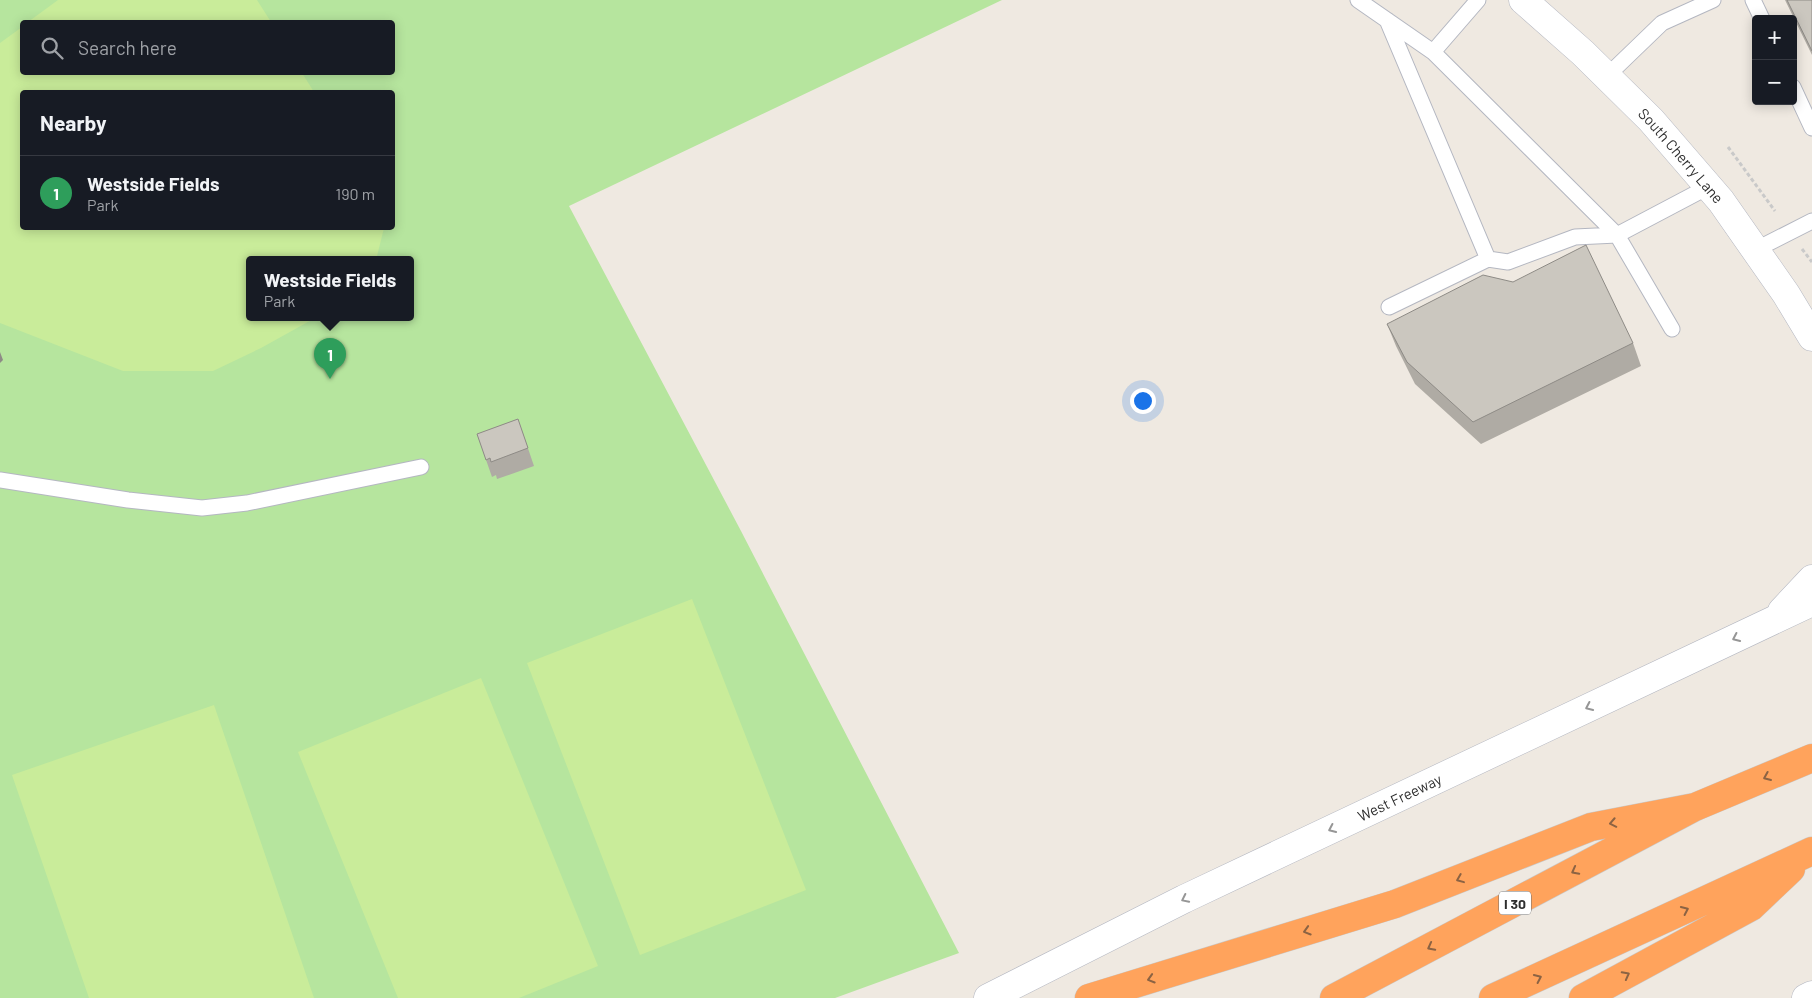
<!DOCTYPE html>
<html lang="en">
<head>
<meta charset="utf-8">
<style>
	:root { --surface:#171b24; --page:#20242c; --text:#f1f3f6; --muted:#9ea1a6; --line:#363941; --accent:#b45309 }
	body { margin:0; font-family:Barlow,sans-serif; background:var(--page); color:var(--text) }
	.controls { position:absolute; right:15px; top:15px; display:grid; overflow:hidden; border-radius:5px; box-shadow:0 2px 12px #0003 }
	.controls button { width:45px; height:45px; display:grid; place-items:center; padding:0; border:0; border-bottom:1px solid var(--line); background:var(--surface); color:var(--text); font:25px sans-serif }
	.you { position:absolute; left:1142px; top:400px; width:18px; height:18px; margin:-12px; border:4px solid #fff; border-radius:50%; background:#1a73e8; box-shadow:0 0 0 8px #1a73e833 }
	.badge { display:grid; place-items:center; width:32px; height:32px; border-radius:50%; background:var(--accent); color:#fff; font-size:16px; font-weight:700 }
	.pin { position:absolute; translate:-50% -41px; filter:drop-shadow(0 1px 2px #0008) }
	.pin::after { content:''; position:absolute; top:26px; width:18px; height:15px; background:inherit; clip-path:polygon(0 0,100% 0,50% 100%) }
	.popup { position:absolute; left:246px; top:256px; width:168px; height:65px; box-sizing:border-box; display:grid; place-content:center; border-radius:5px; background:var(--surface); filter:drop-shadow(0 1px 4px #0005); font-size:16px; white-space:nowrap; color:var(--muted) }
	.popup b { font-size:19px; color:var(--text) }
	.popup::after { content:''; position:absolute; left:50%; top:100%; margin-left:-10px; border:10px solid transparent; border-top-color:var(--surface) }
	.list { margin:0; padding:0; list-style:none }
	h2 { display:flex; justify-content:space-between; align-items:center; height:65px; margin:0; padding:0 20px; font-size:21px }
	h2 small { font-size:16px; font-weight:400; color:var(--muted) }
	.list li { display:grid; grid-template-columns:32px 1fr auto; gap:15px; align-items:center; box-sizing:border-box; height:75px; padding:0 20px; border-top:1px solid var(--line) }
	.list b { display:block; font-size:19px; white-space:nowrap }
	.list p { margin:0; font-size:16px; white-space:nowrap; color:var(--muted) }
	.list em { font-size:16px; font-style:normal; color:var(--muted) }
	.icon { flex:none; width:28px; height:28px; fill:none; stroke:currentColor; stroke-width:2; stroke-linecap:round; stroke-linejoin:round }
	.map { position:relative; flex:none; width:1812px; height:998px; overflow:hidden }
	.search { position:absolute; background:var(--surface); box-shadow:0 2px 12px #0003; left:20px; top:20px; width:375px; height:55px; display:flex; align-items:center; gap:12px; box-sizing:border-box; padding:0 18px; border-radius:5px; color:var(--muted); font-size:19px }
	.panel { position:absolute; background:var(--surface); box-shadow:0 2px 12px #0003; left:20px; top:90px; width:375px; height:140px; border-radius:5px }
	.map>svg:first-child { display:block }
	.green { fill:#b6e59e; fill-rule:evenodd }
	.pitch { fill:#c9ec9a }
	.lines { fill:none; stroke-linecap:round; stroke-linejoin:round }
	.service-casing { stroke:#b4b7c1; stroke-width:17 }
	.tertiary-casing { stroke:#b4b7c1; stroke-width:29 }
	.secondary-casing { stroke:#b4b7c1; stroke-width:29 }
	.motorway-casing { stroke:#c9c9c9; stroke-width:29 }
	.path { stroke:#c9c9c9; stroke-width:3; stroke-dasharray:4 2.5; stroke-linecap:butt }
	.service { stroke:#fff; stroke-width:15 }
	.tertiary { stroke:#fff; stroke-width:28 }
	.secondary { stroke:#fff; stroke-width:28 }
	.motorway { stroke:#ffa35c; stroke-width:28 }
	.wall { fill:#afaba4 }
	.shaded-wall { fill:#8e8b86 }
	.building { fill:#cbc7bf; stroke:#8e8b86 }
	.oneway { stroke:#969696 }
	.oneway2 { stroke:#8c6343 }
	.labels { text-anchor:middle; dominant-baseline:central; stroke-width:5; stroke-linejoin:round; paint-order:stroke }
	.shield { fill:#fff; stroke:#6d6d6d; stroke-width:1 }
	.shield-label { font-size:14px; font-weight:bold; fill:#2e2e2e }
	.street-label { font-size:15px; fill:#2e2e2e; stroke:#fff }
</style>
</head>
<body>
<div class="map">
<svg width="1812" height="998" viewBox="0 0 1812 998">
	<rect width="100%" height="100%" fill="#efe9e1"/>
	<path class="green" d="M0 0H1002L569 206 741 531 959 953 835 998H0ZM22 22H392V72H22ZM22 92H392V228H22ZM250 260H410V318H250Z"/>
	<path class="pitch" d="M58 0H257L271 22H28Z
		M22 27V72L302 73 314 92H22V228H384L376 260H250V318H315L261 348 213 371H123L0 323V43Z
		M692 599 806 890 640 955 527 663Z
		M481 678 598 966 519 998H398L298 752Z
		M214 705 314 998H89L12 775Z"/>
	<g class="lines">
		<defs>
			<path id="service" d="M1358 0 1433 52 1617 235 1672 329
				M1753 0 1762 19
				M1387 20 1488 259
				M1433 52 1478 0
				M1607 76 1662 23 1713 0
				M1793 87 1812 128
				M1755 250 1812 221
				M1389 307 1488 259 1508 262 1575 237 1617 235 1708 187
				M0 480 128 500 202 508 247 503 421 467"/>
			<g id="tertiary">
				<path id="s1" d="M1523 0 1583 53 1651 120 1721 201 1786 294 1812 337"/>
			</g>
			<g id="secondary">
				<path d="M1782 611 1812 579"/>
				<path id="s2" d="M988 998 1184 899 1812 602"/>
				<path d="M1806 998 1812 995"/>
			</g>
			<path id="motorway" d="M1089 998 1395 904 1591 827 1695 807
				M1334 998 1695 807 1812 758
				M1493 998 1812 851
				M1583 998 1751 907 1791 869"/>
		</defs>
		<use href="#service" class="service-casing"/>
		<use href="#tertiary" class="tertiary-casing"/>
		<use href="#secondary" class="secondary-casing"/>
		<use href="#motorway" class="motorway-casing"/>
		<path class="path" d="M1728 147 1775 211
			M1802 249 1812 262"/>
		<use href="#service" class="service"/>
		<use href="#tertiary" class="tertiary"/>
		<use href="#secondary" class="secondary"/>
		<use href="#motorway" class="motorway"/>
	</g>
	<path class="wall" d="M1785 0H1812V55Z
		M1387 324 1633 343 1641 366 1481 444 1415 384 1396 346Z
		M518 419 534 466 497 479 496 475 492 477 477 434Z"/>
	<path class="shaded-wall" d="M0 352 3 360 0 363Z"/>
	<path class="building" d="M1787 0H1812V51Z
		M1586 245 1633 343 1473 422 1407 362 1387 324 1483 275 1513 282Z
		M518 419 528 448 491 462 490 458 486 460 477 434Z"/>
	<defs><path id="oneway-chevron" d="M-2-3.5L2.5 0L-2 3.5" fill="none" stroke-width="1.6" stroke-linecap="round" stroke-linejoin="round" transform="scale(1.25)"/></defs>
	<g class="oneway">
		<use href="#oneway-chevron" transform="translate(1736 638) rotate(155)"/>
		<use href="#oneway-chevron" transform="translate(1589 707) rotate(155)"/>
		<use href="#oneway-chevron" transform="translate(1332 829) rotate(155)"/>
		<use href="#oneway-chevron" transform="translate(1185 899) rotate(154)"/>
	</g>
	<g class="oneway2">
		<use href="#oneway-chevron" transform="translate(1767 777) rotate(157)"/>
		<use href="#oneway-chevron" transform="translate(1613 823) rotate(169)"/>
		<use href="#oneway-chevron" transform="translate(1575 871) rotate(152)"/>
		<use href="#oneway-chevron" transform="translate(1460 879) rotate(158)"/>
		<use href="#oneway-chevron" transform="translate(1685 910) rotate(-25)"/>
		<use href="#oneway-chevron" transform="translate(1307 931) rotate(163)"/>
		<use href="#oneway-chevron" transform="translate(1431 947) rotate(152)"/>
		<use href="#oneway-chevron" transform="translate(1626 975) rotate(-28)"/>
		<use href="#oneway-chevron" transform="translate(1538 978) rotate(-25)"/>
		<use href="#oneway-chevron" transform="translate(1151 979) rotate(163)"/>
	</g>
	<g class="labels">
		<rect class="shield" x="1499" y="891.5" width="32" height="23" rx="4"/>
		<g class="shield-label">
			<text x="1515" y="903">I 30</text>
		</g>
		<g class="street-label">
			<text stroke="none"><textPath href="#s1" startOffset="222">South Cherry Lane</textPath></text>
			<text stroke="none"><textPath href="#s2" startOffset="458">West Freeway</textPath></text>
		</g>
	</g>
</svg>
<div class="controls">
<button>+</button>
<button>−</button>
</div>
<div class="you"></div>
<div class="pin badge" style="left:330px;top:379px;background:#2e9e5b">1</div>
<div class="popup"><b>Westside Fields</b>Park</div>
<div class="search"><svg class="icon" aria-label="search" viewBox="0 0 24 24"><circle cx="10" cy="10" r="6"/><path d="M15 15l6 6"/></svg>Search here</div>
<section class="panel">
<h2>Nearby<small></small></h2>
<ul class="list">
<li><span class="badge" style="background:#2e9e5b">1</span><div><b>Westside Fields</b><p>Park</p></div><em>190 m</em></li>
</ul>
</section>
</div>
</body>
</html>
